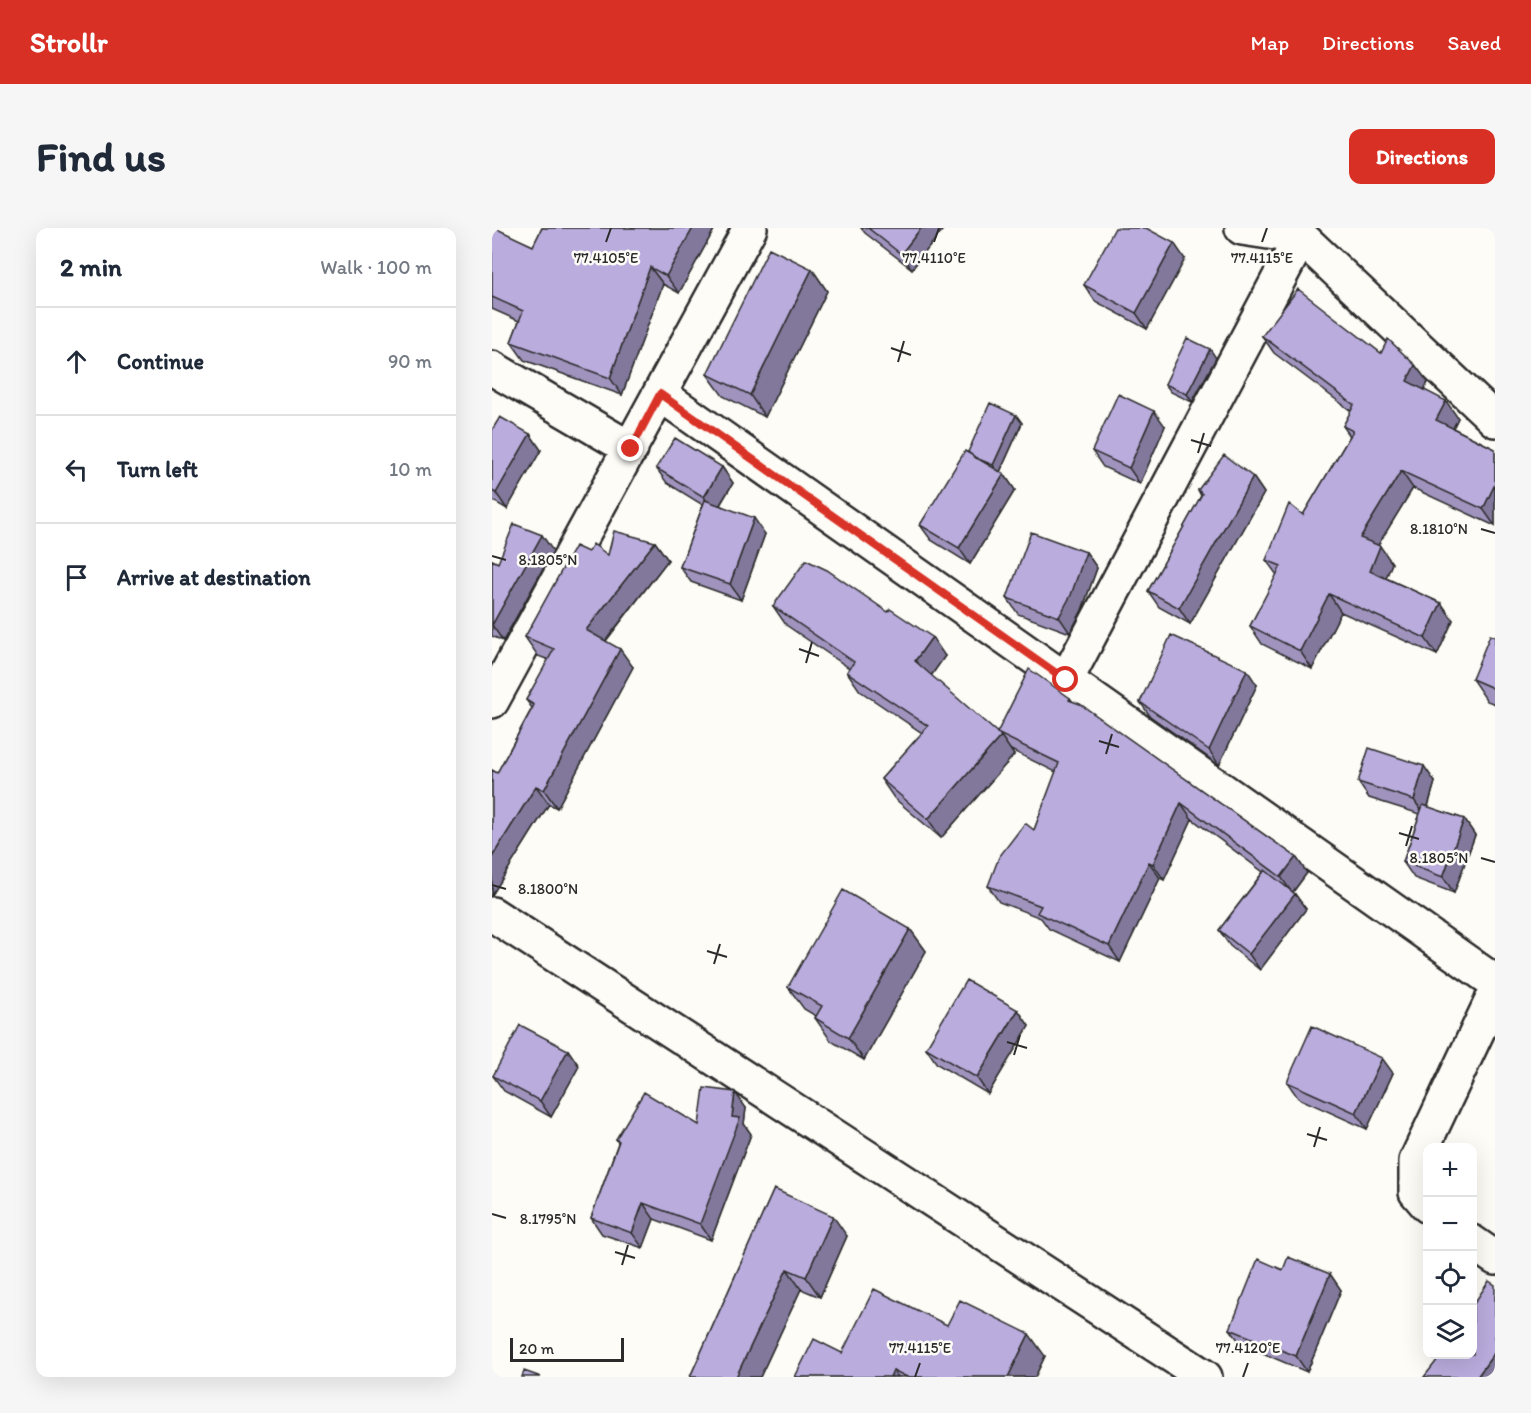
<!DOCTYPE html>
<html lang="en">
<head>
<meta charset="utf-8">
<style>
	:root { --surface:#fff; --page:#f6f6f7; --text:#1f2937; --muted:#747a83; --line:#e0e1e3; --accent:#d93025 }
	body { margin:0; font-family:Itim,sans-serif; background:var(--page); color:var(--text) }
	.controls { position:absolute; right:18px; bottom:18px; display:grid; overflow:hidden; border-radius:12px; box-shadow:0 6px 24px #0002 }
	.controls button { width:54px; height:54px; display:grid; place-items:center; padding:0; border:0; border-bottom:2px solid var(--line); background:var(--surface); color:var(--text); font:30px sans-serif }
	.scale { position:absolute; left:18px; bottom:15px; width:114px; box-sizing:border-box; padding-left:6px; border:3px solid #2b2b2b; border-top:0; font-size:16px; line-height:21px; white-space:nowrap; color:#2b2b2b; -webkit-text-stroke:4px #fdfcf7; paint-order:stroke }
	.stop { position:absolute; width:18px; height:18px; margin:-14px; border:4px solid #d93025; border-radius:50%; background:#fff }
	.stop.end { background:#d93025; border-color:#fff; box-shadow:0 2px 6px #0008 }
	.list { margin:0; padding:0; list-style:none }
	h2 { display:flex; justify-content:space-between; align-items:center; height:78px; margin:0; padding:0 24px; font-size:26px }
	h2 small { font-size:20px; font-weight:400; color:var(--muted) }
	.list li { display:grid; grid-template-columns:39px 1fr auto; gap:18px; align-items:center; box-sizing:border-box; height:108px; padding:0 24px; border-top:2px solid var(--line) }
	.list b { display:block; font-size:22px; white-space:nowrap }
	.list em { font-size:20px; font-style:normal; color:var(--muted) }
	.icon { flex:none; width:33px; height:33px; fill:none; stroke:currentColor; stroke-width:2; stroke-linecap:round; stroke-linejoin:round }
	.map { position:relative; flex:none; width:1003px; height:1149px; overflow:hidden; border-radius:12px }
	header { display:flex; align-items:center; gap:36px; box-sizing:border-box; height:84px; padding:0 30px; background:var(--accent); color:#fff }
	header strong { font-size:28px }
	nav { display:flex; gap:33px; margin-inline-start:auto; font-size:21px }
	.intro { display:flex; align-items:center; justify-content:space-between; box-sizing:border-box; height:144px; padding:0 36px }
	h1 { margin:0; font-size:42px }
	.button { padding:15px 27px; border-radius:12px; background:var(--accent); color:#fff; font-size:21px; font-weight:700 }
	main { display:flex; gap:36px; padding:0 36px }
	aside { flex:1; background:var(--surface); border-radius:12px; box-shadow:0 6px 24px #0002 }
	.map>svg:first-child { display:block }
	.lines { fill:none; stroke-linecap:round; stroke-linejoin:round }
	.street-casing { stroke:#2b2b2b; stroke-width:38 }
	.street { stroke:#fdfcf7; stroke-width:33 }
	.wall { fill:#a094be; stroke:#2b2b2b; stroke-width:1.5 }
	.shaded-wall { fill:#82789b; stroke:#2b2b2b; stroke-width:1.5 }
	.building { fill:#baacdd; stroke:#2b2b2b; stroke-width:1.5 }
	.route { stroke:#d93025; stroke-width:8 }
	.ticks { fill:none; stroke:#2b2b2b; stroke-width:2 }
	.ticks-label { font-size:15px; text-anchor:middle; fill:#2b2b2b; stroke:#fdfcf7; stroke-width:5; stroke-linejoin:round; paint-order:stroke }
</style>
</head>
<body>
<header>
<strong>Strollr</strong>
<nav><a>Map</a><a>Directions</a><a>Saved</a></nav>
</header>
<div class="intro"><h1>Find us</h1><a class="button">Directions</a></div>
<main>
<aside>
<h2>2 min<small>Walk · 100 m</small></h2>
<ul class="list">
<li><svg class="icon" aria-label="ahead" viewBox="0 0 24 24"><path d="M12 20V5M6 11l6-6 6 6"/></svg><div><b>Continue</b></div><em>90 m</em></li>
<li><svg class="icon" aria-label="left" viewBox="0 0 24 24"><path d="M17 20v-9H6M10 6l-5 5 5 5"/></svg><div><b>Turn left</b></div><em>10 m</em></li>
<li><svg class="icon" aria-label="arrive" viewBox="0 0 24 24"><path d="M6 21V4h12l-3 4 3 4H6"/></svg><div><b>Arrive at destination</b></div></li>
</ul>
</aside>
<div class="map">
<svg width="1003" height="1149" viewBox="0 0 1003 1149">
	<rect width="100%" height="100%" fill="#fdfcf7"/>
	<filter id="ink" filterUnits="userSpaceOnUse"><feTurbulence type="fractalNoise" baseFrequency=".0167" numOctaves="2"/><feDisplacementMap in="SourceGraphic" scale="12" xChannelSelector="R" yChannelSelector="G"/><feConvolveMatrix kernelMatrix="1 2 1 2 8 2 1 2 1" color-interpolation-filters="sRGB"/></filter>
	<g filter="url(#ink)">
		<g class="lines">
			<defs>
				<path id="street" d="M750 0 809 9 1003 192
					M0 140 139 221
					M168 166 1003 754
					M574 452 809 9
					M0 473 258 0
					M0 686 713 1149
					M936 978 924 964V933L1003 766
					M980 1014 1003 1030"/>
			</defs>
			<use href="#street" class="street-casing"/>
			<use href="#street" class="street"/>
		</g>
		<path class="wall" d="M0 0 41 18 50 0H223L187 65 171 56 130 167 32 132 19 114 27 93 0 81Z
			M369 0H452L420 41 373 5Z
			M693 31 655 101 603 73 592 57Z
			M320 41 335 63 273 189 231 168 215 146Z
			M770 108 889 125 923 137 936 154 932 162 966 190 961 200 1003 221V298L921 260 886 317 900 335 894 350 949 375 961 392 945 427 849 384 820 441 770 416 758 398 785 347 774 332 811 287 858 208 851 198 859 183 782 125Z
			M724 130 700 174 679 164 673 156Z
			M524 187 530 195 508 244 512 246 523 262 478 336 439 312 428 297 476 224Z
			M673 198 648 256 611 239 600 223Z
			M0 202 38 206 49 222 15 281 0 272Z
			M230 239 241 255 228 277 273 306 249 372 199 354 188 339 211 277 175 255 164 240Z
			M761 249 772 265 698 396 667 379 656 363 709 268 706 262Z
			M163 314 176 332 114 413 141 439 65 580 57 576 0 667V542L5 545 40 480 34 472 57 432 46 428 33 409 96 324 116 327Z
			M61 323 11 413 0 408V332L6 335Z
			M594 324 605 340 590 382 578 405 526 386 515 370Z
			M281 378 453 428 439 448 505 505 578 470 581 474 804 629 815 645 801 664 814 681 768 742 738 718 727 702 771 644 700 591 672 652 668 650 628 734 557 701 549 690 507 674 496 658 542 602 564 544 519 522 522 527 449 610 402 570 389 551 430 505 368 463 355 444 357 440 294 397Z
			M1003 409V476L995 473 980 451Z
			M765 457 727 537 658 488 648 474Z
			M866 554H943L936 579 972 591 983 607 962 665 922 650 911 634 928 586 877 570Z
			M418 701 434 723 372 832 339 813 323 790 324 788 312 781 296 759Z
			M526 782 537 798 496 866 445 836 434 820Z
			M76 822 87 838 59 889 12 863 1 848Z
			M901 845 875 901 806 870 795 854Z
			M254 880 252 896 259 906 219 1012 162 991 151 1020 110 1006 99 990 126 915 124 911 207 897Z
			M282 961 355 1008 328 1069 309 1061 268 1149H198Z
			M838 1046 849 1062 815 1144 749 1116 738 1101Z
			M455 1097 553 1128 543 1149H303L350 1125Z"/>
		<path class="shaded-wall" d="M201 0H223L187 65 174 48Z
			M429 0H452L420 41 409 26Z
			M682 15 693 31 655 101 644 85Z
			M158 39 171 56 130 167 118 150Z
			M320 41 335 63 273 189 258 167Z
			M718 121 724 130 700 174 695 166Z
			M923 137 936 154 927 171 915 153Z
			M954 173 966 190 956 210 944 192Z
			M662 183 673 198 648 256 637 240Z
			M524 187 530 195 507 246 501 237Z
			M38 206 49 222 15 281 4 265Z
			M230 239 241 255 223 285 212 269Z
			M909 243 921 260 880 327 868 310Z
			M512 246 523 262 478 336 467 320Z
			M761 249 772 265 698 396 687 380Z
			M1003 256V298L991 281Z
			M262 290 273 306 249 372 238 356Z
			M50 307 61 323 11 413 0 397Z
			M163 314 176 332 107 421 94 402Z
			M888 318 900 335 890 360 878 343Z
			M594 324 605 340 590 382 578 405 567 389Z
			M837 366 849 384 820 441 808 423Z
			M949 375 961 392 945 427 933 410Z
			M440 409 453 428 436 452 423 433Z
			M128 421 141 439 65 580 52 562Z
			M755 442 765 457 727 537 717 522Z
			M509 508 522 527 449 610 436 591Z
			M932 538 943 554 933 588 922 572Z
			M44 558 57 576 0 667V629Z
			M689 575 700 591 672 652 661 636Z
			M972 591 983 607 962 665 951 649Z
			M804 629 815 645 800 665 789 649Z
			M657 634 668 650 628 734 617 718Z
			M803 666 814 681 768 742 757 726Z
			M418 701 434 723 372 832 356 810Z
			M526 782 537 798 496 866 485 850Z
			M76 822 87 838 59 889 48 873Z
			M890 830 901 845 875 901 864 885Z
			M243 864 254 880 252 896 259 906 219 1012 208 996 240 889Z
			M151 975 162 991 151 1020 140 1005Z
			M341 988 355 1008 328 1069 314 1049Z
			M295 1041 309 1061 268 1149H244Z
			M838 1046 849 1062 815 1144 804 1128Z
			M537 1106 553 1128 543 1149H516Z
			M1003 1124V1149H985Z
			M401 1142 406 1149H398Z"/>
		<path class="building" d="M0 0H3L41 18 50 0H201L174 48 158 39 118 150 19 114 31 83 0 69Z
			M376 0H429L409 26Z
			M623 0H654L682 15 644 85 592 57Z
			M277 20 320 41 258 167 215 146Z
			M806 61 889 125 896 111 923 137 915 153 954 173 944 192 1003 221V256L991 281 909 243 868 310 888 318 878 343 949 375 933 410 837 366 808 423 758 398 789 338 774 332 797 276 811 287 861 203 851 198 862 177 770 108Z
			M695 110 718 121 695 166 673 156Z
			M626 166 662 183 637 240 600 223Z
			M498 175 524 187 501 237 484 230 476 224Z
			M8 189 38 206 4 265 0 263V202Z
			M183 210 230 239 212 269 164 240Z
			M473 223 512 246 467 320 428 297Z
			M732 227 761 249 687 380 656 363 710 266 706 262Z
			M213 272 262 290 238 356 188 339Z
			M22 296 50 307 0 397V332L6 335Z
			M122 303 163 314 94 402 128 421 52 562 44 558 0 629V542L5 545 42 477 34 472 62 421 33 409 83 318 96 324 101 316 116 327Z
			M539 304 594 324 579 367 567 389 515 370Z
			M314 332 335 342 396 384 398 381 440 409 423 433 509 508 436 591 389 551 436 498 355 444 362 434 281 378Z
			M679 407 755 442 717 522 648 474Z
			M998 407 1003 409V461L980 451Z
			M537 441 578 470 577 472 588 476 804 629 789 649 689 575 661 636 657 634 617 718 545 685 549 678 496 658 507 629 533 595 542 602 567 535 505 505Z
			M877 520 932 538 922 572 866 554Z
			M931 577 972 591 951 649 911 634Z
			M773 642 803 666 757 726 727 702Z
			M351 662 418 701 356 810 323 790 330 778 296 759Z
			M474 752 526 782 485 850 434 820Z
			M28 797 76 822 48 873 1 848Z
			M820 798 890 830 864 885 795 854Z
			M212 860 243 864 240 889 248 890 208 996 151 975 140 1005 99 990 127 913 124 911 152 864 207 897Z
			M282 961 341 988 314 1049 295 1041 244 1149H198Z
			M796 1029 838 1046 804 1128 738 1101 766 1031 791 1042Z
			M997 1053 1003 1057V1124L985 1149H932L950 1126H981V1077Z
			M382 1061 455 1097 468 1072 537 1106 516 1149H415L401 1142 398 1149H303L322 1111 350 1125Z
			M32 1143 49 1149H30Z"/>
	</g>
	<g class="lines" filter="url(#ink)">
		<path class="route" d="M139 221 168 166 574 452"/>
	</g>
	<path class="ticks" d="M114 14 119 0M442 14 447 0M770 14 775 0M399 120 419 127M406 134 412 113M699 212 719 218M706 225 712 205M989 301 1003 305M0 328 14 332M307 421 327 428M314 435 320 414M607 513 627 519M614 526 620 506M907 605 927 611M914 618 920 598M989 630 1003 634M0 657 14 661M215 723 235 729M222 736 228 716M515 814 535 820M522 827 528 807M815 906 835 912M822 919 828 899M0 986 14 990M123 1024 143 1030M130 1037 136 1017M423 1149 428 1135M751 1149 756 1135"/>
	<g class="ticks-label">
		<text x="114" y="35">77.4105°E</text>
		<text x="442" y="35">77.4110°E</text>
		<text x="770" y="35">77.4115°E</text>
		<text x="947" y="306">8.1810°N</text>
		<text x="56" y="337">8.1805°N</text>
		<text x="947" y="635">8.1805°N</text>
		<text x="56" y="666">8.1800°N</text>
		<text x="56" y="996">8.1795°N</text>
		<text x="428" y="1125">77.4115°E</text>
		<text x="756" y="1125">77.4120°E</text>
	</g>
</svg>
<div class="controls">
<button>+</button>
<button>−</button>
<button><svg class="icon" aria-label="locate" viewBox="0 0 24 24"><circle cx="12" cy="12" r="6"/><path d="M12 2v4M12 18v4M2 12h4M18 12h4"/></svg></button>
<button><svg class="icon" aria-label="layers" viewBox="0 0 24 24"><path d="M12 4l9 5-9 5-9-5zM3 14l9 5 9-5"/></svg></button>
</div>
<div class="scale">20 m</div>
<div class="stop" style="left:574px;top:452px"></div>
<div class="stop end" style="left:139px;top:221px"></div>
</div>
</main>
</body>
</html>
